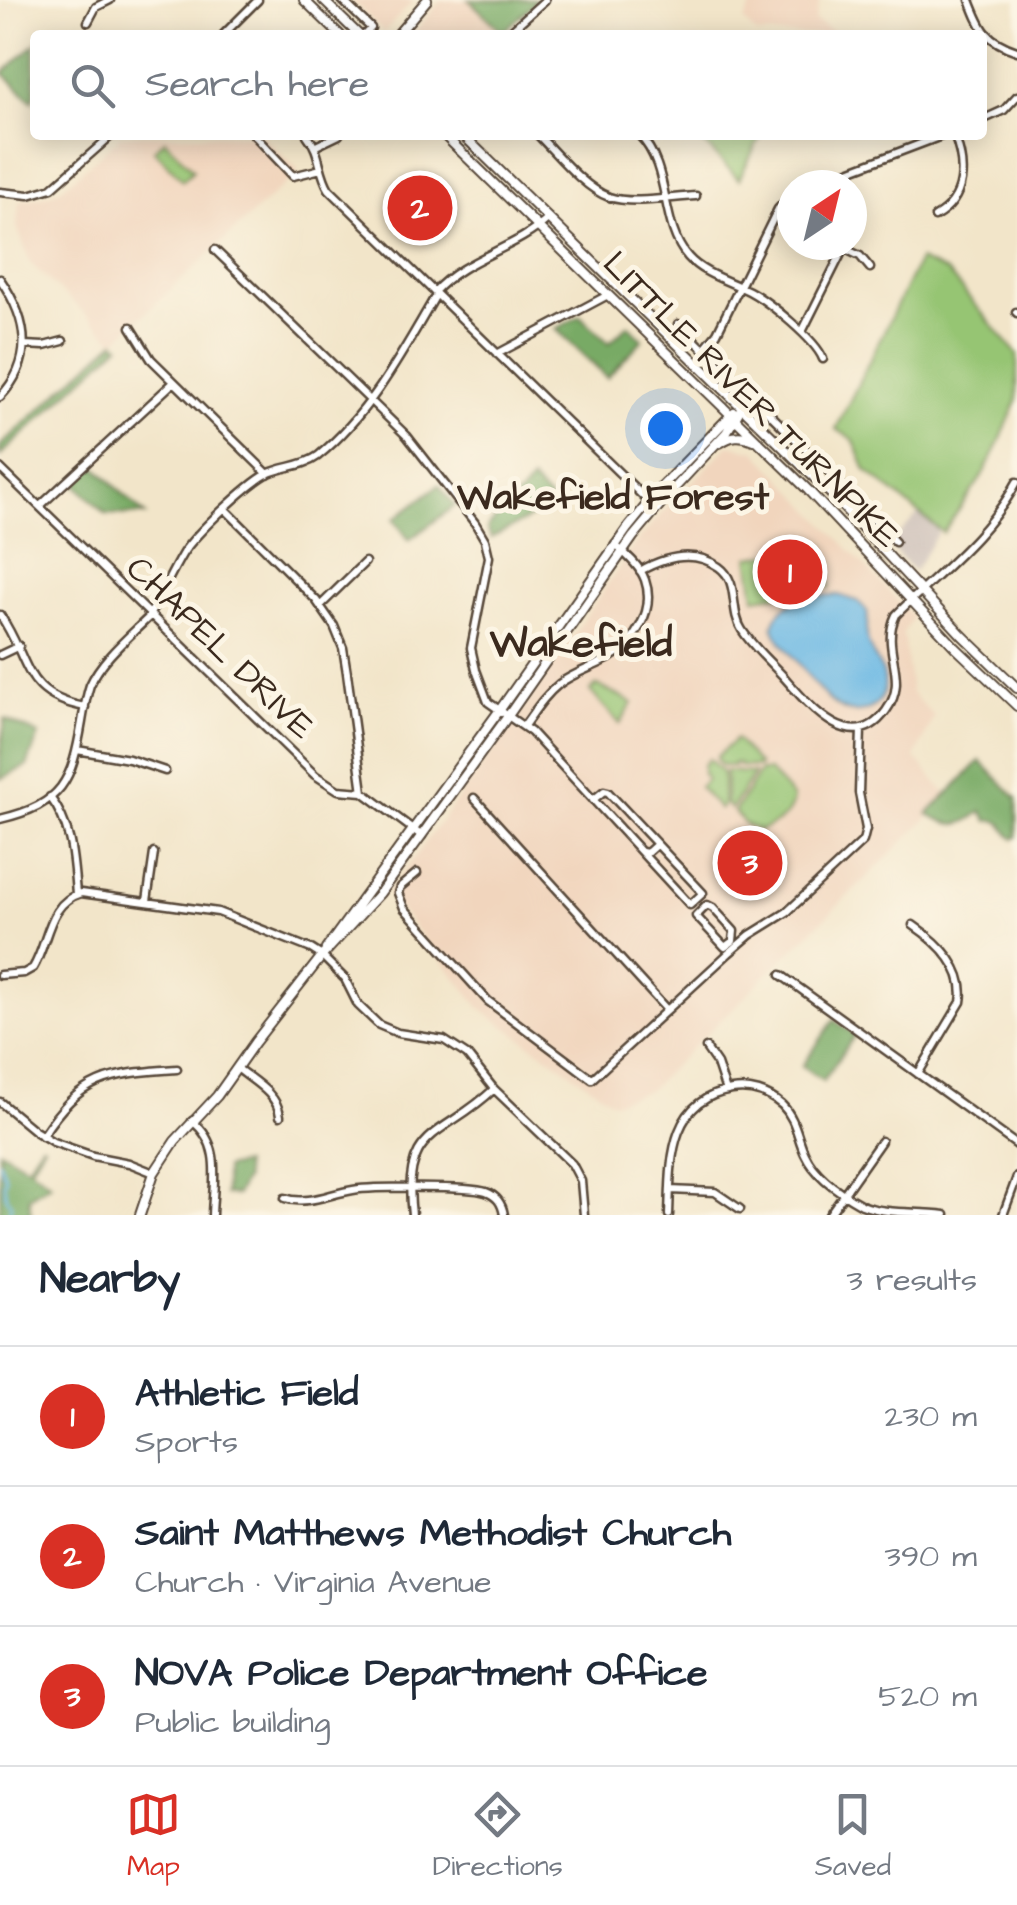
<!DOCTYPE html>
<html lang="en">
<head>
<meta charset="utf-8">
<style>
	:root { --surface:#fff; --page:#f2f2f3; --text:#1f2937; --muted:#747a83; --line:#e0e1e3; --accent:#d93025 }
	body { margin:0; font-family:"Architects Daughter",sans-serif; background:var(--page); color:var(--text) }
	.compass { position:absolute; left:777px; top:170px; width:90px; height:90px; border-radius:50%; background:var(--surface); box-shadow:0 5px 25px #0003; rotate:35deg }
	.you { position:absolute; left:665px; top:428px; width:35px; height:35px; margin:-25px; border:8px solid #fff; border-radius:50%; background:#1a73e8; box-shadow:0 0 0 15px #1a73e833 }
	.badge { display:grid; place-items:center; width:65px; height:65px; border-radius:50%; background:var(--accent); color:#fff; font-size:32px; font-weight:700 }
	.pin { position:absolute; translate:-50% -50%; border:5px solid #fff; box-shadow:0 2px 10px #0006 }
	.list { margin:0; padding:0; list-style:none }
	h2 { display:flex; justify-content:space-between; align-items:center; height:130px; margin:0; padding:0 40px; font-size:42px }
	h2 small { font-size:32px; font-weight:400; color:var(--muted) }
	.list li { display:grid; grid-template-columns:65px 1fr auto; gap:30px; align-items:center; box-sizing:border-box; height:140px; padding:0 40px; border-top:2px solid var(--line) }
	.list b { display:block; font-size:38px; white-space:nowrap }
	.list p { margin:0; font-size:32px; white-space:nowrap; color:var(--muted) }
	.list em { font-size:32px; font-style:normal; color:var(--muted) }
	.icon { flex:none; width:55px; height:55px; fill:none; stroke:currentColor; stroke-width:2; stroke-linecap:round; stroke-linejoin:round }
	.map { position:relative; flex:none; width:1017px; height:1215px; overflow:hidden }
	.search { position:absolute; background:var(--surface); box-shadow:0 5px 25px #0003; left:30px; right:30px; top:30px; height:110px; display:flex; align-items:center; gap:25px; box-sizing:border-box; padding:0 35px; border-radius:10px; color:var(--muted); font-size:38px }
	.sheet { height:550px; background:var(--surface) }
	nav { display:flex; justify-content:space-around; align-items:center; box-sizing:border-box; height:140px; border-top:2px solid var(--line); background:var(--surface); font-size:28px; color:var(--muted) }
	nav a { display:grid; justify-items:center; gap:5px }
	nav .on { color:var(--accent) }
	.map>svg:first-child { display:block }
	.built { fill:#f1d5bd }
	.industrial { fill:#cec1ba }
	.green { fill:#96c573; stroke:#687848; stroke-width:2.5 }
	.forest { fill:#78aa65; stroke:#5a6a42; stroke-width:2.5 }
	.water { fill:#6ab8e4; stroke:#527181; stroke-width:2.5 }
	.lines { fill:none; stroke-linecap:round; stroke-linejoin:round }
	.stream { stroke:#6ab8e4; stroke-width:2.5 }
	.minor-casing { stroke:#564638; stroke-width:11 }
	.major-casing { stroke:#564638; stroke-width:12 }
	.minor { stroke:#fff; stroke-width:6 }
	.major { stroke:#fff; stroke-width:8 }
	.labels { text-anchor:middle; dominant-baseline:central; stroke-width:10; stroke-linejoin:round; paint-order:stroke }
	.street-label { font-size:35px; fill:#3b2a1e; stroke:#fcf5e5 }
	.neighbourhood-label { font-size:38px; font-weight:bold; fill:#3b2a1e; stroke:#fcf5e5 }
	.quarter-label { font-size:40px; font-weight:bold; fill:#3b2a1e; stroke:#fcf5e5 }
</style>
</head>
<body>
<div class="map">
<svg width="1017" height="1215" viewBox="0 0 1017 1215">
	<rect width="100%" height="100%" fill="#fcf5e5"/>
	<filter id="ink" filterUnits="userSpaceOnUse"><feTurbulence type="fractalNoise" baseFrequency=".01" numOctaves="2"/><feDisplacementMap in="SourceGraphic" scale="20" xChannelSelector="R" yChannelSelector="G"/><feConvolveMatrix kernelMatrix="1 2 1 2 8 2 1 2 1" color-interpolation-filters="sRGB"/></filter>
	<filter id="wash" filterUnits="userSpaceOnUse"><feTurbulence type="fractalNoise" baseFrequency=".0048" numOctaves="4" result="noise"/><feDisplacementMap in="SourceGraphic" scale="40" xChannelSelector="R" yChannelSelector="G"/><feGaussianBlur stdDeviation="2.25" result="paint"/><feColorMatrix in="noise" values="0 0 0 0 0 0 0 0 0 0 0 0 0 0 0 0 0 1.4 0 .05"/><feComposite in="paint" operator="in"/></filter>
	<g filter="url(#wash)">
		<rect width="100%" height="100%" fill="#f2e5c9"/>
		<path class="built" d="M351 0H414L384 32Z
			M441 0H469L503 32 500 35H413Z
			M755 0H820L815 21 836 33 835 35H757L744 21Z
			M122 135H261L299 171 115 341 30 263 17 226 19 201 43 197 62 188Z
			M729 445 756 451 913 617 903 633 911 693 934 716 915 758 949 797 649 1090 613 1102 483 1011 387 894 522 712 633 546 672 502Z"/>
		<path class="industrial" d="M920 512 939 531 914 572 889 545Z"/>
		<path class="green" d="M696 135H761L739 179Z
			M165 140 193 170 183 180 154 150Z
			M919 260 947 272 1017 354V401L995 452 979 481 943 533 866 470 853 439 836 429Z
			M824 546 830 587 755 598 749 557Z
			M595 686H599L633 703 620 724 590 691Z
			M736 739 759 765 758 767 739 766V763H734V766H722L717 760V756Z
			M709 759 723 773V806L719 809 699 787 707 779 703 775V765Z
			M726 771 754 773 731 809 726 804Z
			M760 771H769L793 798C792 817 774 825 759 831L746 825 734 812Z"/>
		<path class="forest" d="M469 0H536L537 1 503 32Z
			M35 44V93L32 101 3 73Z
			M580 316 609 343 628 325 643 339 607 378 556 329Z
			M115 341 120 345 0 456V446Z
			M95 466 145 515 106 514 75 484Z
			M532 481 555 505 491 538 487 528Z
			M439 485 455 506 409 540 394 519Z
			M5 719 39 735 27 766 0 779V758Z
			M980 761 1017 798V837L1014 839C1003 832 1005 817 988 821L982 811C960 829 953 827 928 814Z
			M834 1020 855 1035 823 1081 802 1066Z
			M41 1144 44 1145 30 1168 51 1183 29 1197 31 1215H0V1150L27 1166Z
			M243 1164 245 1179 236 1195H225V1168Z"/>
		<path class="water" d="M838 595 858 601 867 611C869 621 865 632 868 642 873 660 890 673 883 694 880 702 874 707 867 710 837 722 815 684 800 665 790 652 778 641 773 626 780 598 813 595 838 595Z"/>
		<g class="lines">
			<path class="stream" d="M0 1163 6 1179 4 1183 6 1198 11 1204 9 1215"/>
		</g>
	</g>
	<g filter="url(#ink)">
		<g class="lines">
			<defs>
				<path id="minor" d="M342 0 371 28 364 35
					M970 0C981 29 986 41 1017 51
					M88 22 96 7 110 0
					M223 35 258 0
					M506 35 545 0
					M982 120 1004 110 1017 96
					M254 135 293 176 321 169
					M307 135C321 152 318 171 329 189L650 503
					M538 135C557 154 584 188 609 197 633 205 671 197 696 196
					M639 135C672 168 659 224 688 257 703 274 729 281 749 291 768 301 816 340 823 359
					M316 146 339 135
					M812 185 944 135
					M0 192 29 195 52 188 112 135
					M935 217C967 199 966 165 954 135
					M837 245 860 256 870 268
					M215 250 407 436 475 523 485 540 489 557 471 648 476 670 488 702 531 732 690 905 703 893 657 844
					M0 279C27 318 36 359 0 397
					M434 292C466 257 514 250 549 218
					M1016 312 1017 313
					M678 324 828 471 895 542
					M131 327 151 359 268 474
					M802 332 844 248
					M24 345 44 346 63 341
					M704 349 717 333 778 209 792 194
					M497 354 608 295
					M0 468 315 775 338 790 363 792 422 836
					M40 506 174 382
					M225 509 316 600 334 626 343 648 347 673 363 792
					M640 571C665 557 694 549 719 567 740 582 729 610 742 630 753 647 769 661 783 676 807 703 851 759 886 711 911 677 879 650 896 615 939 572 987 537 1017 482
					M321 605 365 562
					M150 614C162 594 171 573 183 553 196 533 246 486 267 474 283 466 303 467 318 456 370 414 403 352 436 295
					M0 615C31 660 21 695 85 707
					M0 655 19 646
					M524 726C535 711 544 696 559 684 574 673 591 668 608 659 634 644 656 611 645 580 640 566 626 554 615 545
					M77 750 129 759 165 771
					M50 797C72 826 73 858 76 894
					M474 798 667 1010
					M593 800 604 791 608 792 657 844 647 853 642 852
					M0 819C63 804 72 781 82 722 84 710 86 697 90 685 102 658 130 636 151 615
					M417 873 400 887 398 893 404 908 488 1001 592 1079 729 953 750 935 787 912 863 841 866 829 859 793 861 729
					M147 901 154 853
					M707 905 713 908 734 931 733 941 725 947 696 916Z
					M913 925C938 942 967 968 961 1002L918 1074
					M0 975 24 973 33 968C49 942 47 903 81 893L218 912 311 949 322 956 345 979 358 1005 379 1025 398 1033 444 1040 467 1055 494 1089 572 1164 581 1181 584 1215
					M781 975 1017 1145
					M706 1048 717 1064 726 1091
					M237 1068C253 1081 278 1094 280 1116
					M0 1102 35 1131 53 1142 93 1156 129 1163 154 1173
					M192 1121C223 1145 213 1180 212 1215
					M42 1136C82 1075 109 1074 177 1069
					M670 1190 715 1192 740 1209
					M285 1198C307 1206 331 1193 353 1190 373 1187 470 1186 486 1192 497 1196 502 1203 504 1215
					M412 1215C401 1127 443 1138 494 1089
					M669 1215C671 1165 667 1100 732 1090 750 1087 768 1093 782 1105 796 1119 797 1137 805 1154 815 1176 840 1193 862 1205 887 1215 917 1211 945 1215
					M829 1215 881 1141
					M1003 1215 1017 1177"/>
				<path id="major" d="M304 0 340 35
					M323 0 359 35
					M397 35 427 0
					M444 135 808 490 955 647 1017 706
					M463 135 832 495 962 635 1017 688
					M720 443C731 435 741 434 753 440
					M326 949 499 711 627 529 662 486 734 412
					M140 1215 154 1173 175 1141 217 1096 255 1042 322 956 380 893 508 716 633 537 669 494 726 433 742 407"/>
			</defs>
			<use href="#minor" class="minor-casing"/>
			<use href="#major" class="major-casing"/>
			<use href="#minor" class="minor"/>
			<use href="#major" class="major"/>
		</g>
	</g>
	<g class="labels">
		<g class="street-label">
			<text transform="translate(751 400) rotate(45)">LITTLE RIVER TURNPIKE</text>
			<text transform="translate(220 648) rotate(44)">CHAPEL DRIVE</text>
		</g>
		<g class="neighbourhood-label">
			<text x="613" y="498">Wakefield Forest</text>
		</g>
		<g class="quarter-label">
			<text x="581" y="644">Wakefield</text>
		</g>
	</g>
</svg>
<svg class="compass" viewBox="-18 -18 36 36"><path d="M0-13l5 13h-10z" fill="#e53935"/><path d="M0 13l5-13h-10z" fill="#747a83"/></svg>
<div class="you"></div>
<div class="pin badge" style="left:790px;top:572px">1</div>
<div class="pin badge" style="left:420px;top:208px">2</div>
<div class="pin badge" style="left:750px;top:863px">3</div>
<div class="search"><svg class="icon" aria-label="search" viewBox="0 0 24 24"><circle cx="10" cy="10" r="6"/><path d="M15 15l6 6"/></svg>Search here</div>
</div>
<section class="sheet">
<h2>Nearby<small>3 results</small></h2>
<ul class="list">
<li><span class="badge">1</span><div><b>Athletic Field</b><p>Sports</p></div><em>230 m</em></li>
<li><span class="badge">2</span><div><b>Saint Matthews Methodist Church</b><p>Church · Virginia Avenue</p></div><em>390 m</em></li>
<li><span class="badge">3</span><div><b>NOVA Police Department Office</b><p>Public building</p></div><em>520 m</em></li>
</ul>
</section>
<nav>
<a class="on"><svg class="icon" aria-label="map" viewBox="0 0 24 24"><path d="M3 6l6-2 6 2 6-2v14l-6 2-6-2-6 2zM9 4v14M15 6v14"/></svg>Map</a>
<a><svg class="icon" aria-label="directions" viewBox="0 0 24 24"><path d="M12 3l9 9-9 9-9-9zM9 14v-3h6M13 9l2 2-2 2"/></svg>Directions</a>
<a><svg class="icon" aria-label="saved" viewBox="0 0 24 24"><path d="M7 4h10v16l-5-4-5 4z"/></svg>Saved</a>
</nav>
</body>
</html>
